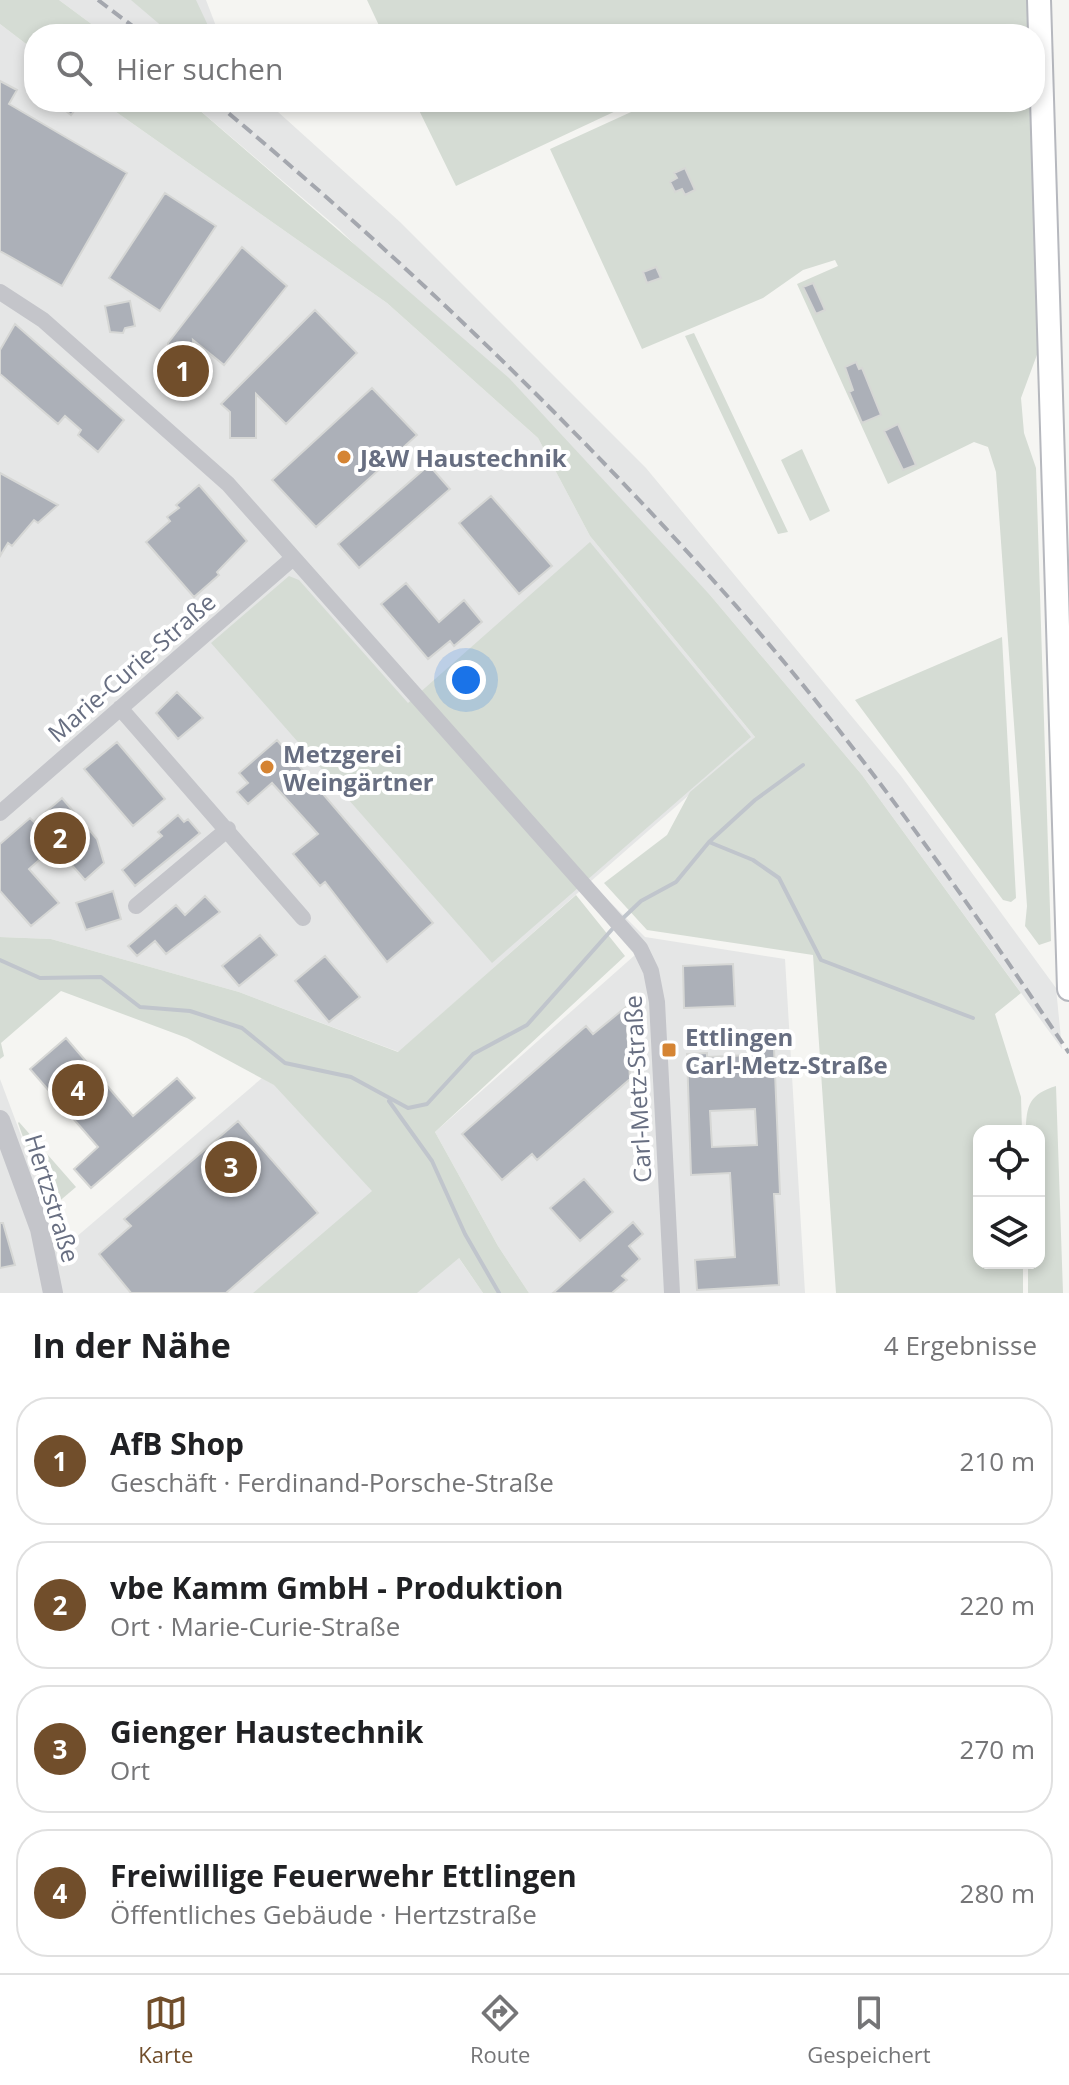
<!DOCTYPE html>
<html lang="de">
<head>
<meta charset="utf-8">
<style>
	:root { --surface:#fff; --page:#f6f6f6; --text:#202124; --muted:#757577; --line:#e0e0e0; --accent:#714e2b }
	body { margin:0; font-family:"Open Sans",sans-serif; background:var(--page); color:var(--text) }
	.controls { position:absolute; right:24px; bottom:24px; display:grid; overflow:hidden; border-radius:16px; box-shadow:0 4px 12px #0003 }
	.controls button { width:72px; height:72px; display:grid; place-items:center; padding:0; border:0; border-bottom:2px solid var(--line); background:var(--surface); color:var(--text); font:40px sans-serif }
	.you { position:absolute; left:466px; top:680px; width:28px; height:28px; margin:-20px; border:6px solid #fff; border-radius:50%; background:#1a73e8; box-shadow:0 0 0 12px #1a73e833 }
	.badge { display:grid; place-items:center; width:52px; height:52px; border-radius:50%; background:var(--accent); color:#fff; font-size:26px; font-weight:700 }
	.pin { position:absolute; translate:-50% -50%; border:4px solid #fff; box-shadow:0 2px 8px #0006 }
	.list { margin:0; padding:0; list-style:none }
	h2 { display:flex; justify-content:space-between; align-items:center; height:104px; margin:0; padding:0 32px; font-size:34px }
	h2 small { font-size:26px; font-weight:400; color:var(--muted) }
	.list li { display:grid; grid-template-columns:52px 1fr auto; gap:24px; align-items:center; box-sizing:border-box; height:128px; margin:0 16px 16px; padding:0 16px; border:2px solid var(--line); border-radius:32px }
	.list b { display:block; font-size:30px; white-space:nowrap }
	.list p { margin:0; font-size:26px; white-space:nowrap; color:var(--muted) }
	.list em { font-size:26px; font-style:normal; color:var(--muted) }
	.icon { flex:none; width:44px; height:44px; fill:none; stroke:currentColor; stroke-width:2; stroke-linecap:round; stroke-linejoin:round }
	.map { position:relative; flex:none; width:1069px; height:1293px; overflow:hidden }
	.search { position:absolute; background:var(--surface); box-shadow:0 4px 12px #0003; left:24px; right:24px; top:24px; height:88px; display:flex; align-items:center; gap:20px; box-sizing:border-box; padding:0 28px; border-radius:32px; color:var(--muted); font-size:30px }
	.sheet { height:680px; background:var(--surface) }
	nav { display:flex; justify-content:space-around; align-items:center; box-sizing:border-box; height:112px; border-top:2px solid var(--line); background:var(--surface); font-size:22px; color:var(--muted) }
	nav a { display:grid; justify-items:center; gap:4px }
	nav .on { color:var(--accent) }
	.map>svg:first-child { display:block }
	.built { fill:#e5e6e6 }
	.green { fill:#d5dcd4 }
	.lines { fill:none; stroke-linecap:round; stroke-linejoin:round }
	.stream { stroke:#c0c5cc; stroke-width:4 }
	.building { fill:#acb0b8; stroke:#d6d7d5; stroke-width:2; fill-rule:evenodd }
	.secondary-casing { stroke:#b6b8be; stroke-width:26 }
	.minor { stroke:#c4c5ca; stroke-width:16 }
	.tertiary { stroke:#c4c5ca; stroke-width:20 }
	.secondary { stroke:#fff; stroke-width:22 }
	.rail { stroke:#a4a7ae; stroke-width:4; stroke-dasharray:12 6; stroke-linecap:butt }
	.poi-dot { fill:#d58433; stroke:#fff; stroke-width:3 }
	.labels { text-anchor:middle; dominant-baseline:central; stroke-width:8; stroke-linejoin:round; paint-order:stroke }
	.poi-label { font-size:24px; font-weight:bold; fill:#676e81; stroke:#fff; text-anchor:start }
	.street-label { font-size:24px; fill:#676e81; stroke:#fff }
</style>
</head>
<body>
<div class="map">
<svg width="1069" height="1293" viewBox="0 0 1069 1293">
	<rect width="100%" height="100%" fill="#f5f5f2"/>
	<path class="built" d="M59 0H206L219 34H105Z
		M0 24 34 50V102H102L387 303 538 438 590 536 755 737 590 882 645 937 785 959 805 1293H529L498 1246 435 1132 635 955 580 891 399 1052 239 992 51 939 0 937Z
		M190 102H267L400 222 646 468 901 776 1056 988 1062 1049 862 775 710 595 339 229Z
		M262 1078 378 1141 483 1293H0V1079L49 1210 68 1244Z"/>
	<path class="green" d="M0 0H59L105 34H34V50L0 24Z
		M131 0H196L212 34H171Z
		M367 0H1027L1028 34H383Z
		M102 102H190L509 378 710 595 862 775 1021 993 995 1014 1021 1097 1022 1131H979V1263H1023V1293H836L813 955 647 930 604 883 667 835 690 792 755 737 590 536 538 438 387 303Z
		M415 102H635L456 186Z
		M653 102H1030L1038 352 1021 398 1024 433 1036 468 1051 941 1039 945 1025 926 1027 906 996 472 988 447 974 442 888 484 797 284 838 266 835 260 803 270 763 298 642 349 550 149Z
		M694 333 788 532 778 534 685 336Z
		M802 449 830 511 810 521 781 460Z
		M590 542 751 737 492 963 211 643 289 576 299 580 408 703Z
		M1002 637 1016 898 1011 902 1003 900 855 700Z
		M576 895 625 956 435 1132 498 1246 529 1293H483L459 1258 417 1293H253L372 1191 274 1085 187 1038 61 991 1 1043 4 1056 0 1059V937L51 939 239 992 398 1052Z
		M1056 1086 1063 1293H1028V1263H1039V1131H1026C1026 1105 1030 1094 1056 1086Z
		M19 1122 76 1187 49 1210 18 1123Z"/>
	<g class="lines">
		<path class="stream" d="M709 842 753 860 779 878 821 960 973 1018
			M621 920 641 901 676 882 709 842 755 800 803 765
			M0 960 40 978 101 977 140 1007 190 1011 242 1028 285 1063 351 1077 408 1108 427 1104 473 1054 527 1025 615 926
			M389 1101 432 1161 465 1234 499 1293"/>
	</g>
	<path class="building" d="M0 81 17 90 9 104 127 173 62 286 0 251Z
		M55 102H81L71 115Z
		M685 168 695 190 685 195 682 189 675 192 670 182 677 178 674 173Z
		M165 193 216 226 160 311 109 278Z
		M242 247 287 286 224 365 193 340 197 383 186 384 183 388 171 385 168 343Z
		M656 267 661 278 647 283 643 272Z
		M813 283 825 310 816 314 803 287Z
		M130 301 135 326 125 328 123 333 110 332 105 306Z
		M315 310 357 353 286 424 256 394V438H230V412L221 404Z
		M15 324 124 420 98 452 78 435 81 430 65 416 58 424 0 374V350Z
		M856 362 859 369 862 368 881 415 862 423 849 392 853 390 845 367Z
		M372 388 417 435 316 527 272 480Z
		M898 424 916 465 903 470 884 431Z
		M429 465 450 489 359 568 338 544Z
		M0 473 58 505 38 523 34 520 12 546 8 543 0 556Z
		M199 485 247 541 217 572 219 575 194 597 146 542 170 521 167 517 179 508 176 505Z
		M491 496 552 566 519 594 459 523Z
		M406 583 439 622 464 600 482 622 454 646 450 641 428 659 381 604Z
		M177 692 203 718 178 739 156 713Z
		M277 740 433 923 387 962 325 882 320 886 293 854 318 834 272 783 248 804 237 792 248 783 239 773Z
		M117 742 165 799 133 826 84 769Z
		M62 798 97 839 104 863 85 880 55 846 29 869 59 903 31 926 0 891V844L30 818 34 822Z
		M178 815 184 822 188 819 200 833 135 886 122 870 162 836 158 832Z
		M113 891 121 919 86 930 76 903Z
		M205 896 220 912 166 954 155 941 137 956 128 946 176 905 185 915Z
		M260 935 277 955 239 986 222 966Z
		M325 956 360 997 329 1022 295 981Z
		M733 964 735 1006 684 1008 683 966Z
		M626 1007 630 1079 537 1160 532 1154 502 1180 462 1134 586 1026 593 1034Z
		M66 1038 133 1116 177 1078 195 1098 91 1188 74 1169 98 1147 30 1069Z
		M774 1048 780 1194H774L779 1285 697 1290 695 1260 735 1257 730 1173 691 1175 687 1054 707 1053V1057L751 1055V1049ZM755 1109 757 1145 712 1147 710 1111Z
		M238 1121 318 1213 226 1293H131L99 1254 131 1226 124 1219Z
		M584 1179 613 1212 580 1241 550 1208Z
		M633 1222 643 1234 629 1246 640 1259 622 1276 627 1280 612 1293H553Z
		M0 1223H3L15 1265 0 1268Z"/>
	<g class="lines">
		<defs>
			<path id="secondary" d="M1039 0 1069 989"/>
		</defs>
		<use href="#secondary" class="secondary-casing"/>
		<path class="minor" d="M0 292 43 320 228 484 640 948 651 971 657 1002 672 1293
			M120 708 303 918
			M0 813 293 558
			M136 906 228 829"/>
		<path class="tertiary" d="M0 1120 40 1229 53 1293"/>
		<use href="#secondary" class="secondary"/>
		<path class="rail" d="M98 0 143 34
			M215 102C396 252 564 414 721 589 850 733 962 892 1069 1053"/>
	</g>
	<g class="poi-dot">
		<circle cx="344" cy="457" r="8"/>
		<circle cx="267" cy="767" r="8"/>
		<rect x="661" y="1042" width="16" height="16" rx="4"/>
	</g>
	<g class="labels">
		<g class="poi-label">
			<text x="360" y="457">J&amp;W Haustechnik</text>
			<text x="283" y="753">Metzgerei<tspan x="283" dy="28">Weingärtner</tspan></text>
			<text x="685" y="1036">Ettlingen<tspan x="685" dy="28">Carl-Metz-Straße</tspan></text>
		</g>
		<g class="street-label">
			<text transform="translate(131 667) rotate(-41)">Marie-Curie-Straße</text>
			<text transform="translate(637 1089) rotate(-93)">Carl-Metz-Straße</text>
			<text transform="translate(53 1198) rotate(73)">Hertzstraße</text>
		</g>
	</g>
</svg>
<div class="controls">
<button><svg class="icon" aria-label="locate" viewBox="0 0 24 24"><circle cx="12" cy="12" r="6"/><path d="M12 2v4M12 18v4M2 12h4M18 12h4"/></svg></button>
<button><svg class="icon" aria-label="layers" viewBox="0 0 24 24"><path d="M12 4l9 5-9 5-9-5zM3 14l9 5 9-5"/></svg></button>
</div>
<div class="you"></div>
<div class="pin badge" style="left:183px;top:371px">1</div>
<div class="pin badge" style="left:60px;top:838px">2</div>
<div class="pin badge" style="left:231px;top:1167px">3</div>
<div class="pin badge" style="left:78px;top:1090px">4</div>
<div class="search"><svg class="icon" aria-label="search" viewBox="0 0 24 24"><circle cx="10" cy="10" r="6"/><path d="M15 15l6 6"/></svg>Hier suchen</div>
</div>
<section class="sheet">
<h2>In der Nähe<small>4 Ergebnisse</small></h2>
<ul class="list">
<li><span class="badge">1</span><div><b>AfB Shop</b><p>Geschäft · Ferdinand-Porsche-Straße</p></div><em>210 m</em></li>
<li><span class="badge">2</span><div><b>vbe Kamm GmbH - Produktion</b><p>Ort · Marie-Curie-Straße</p></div><em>220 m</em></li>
<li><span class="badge">3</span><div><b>Gienger Haustechnik</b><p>Ort</p></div><em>270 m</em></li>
<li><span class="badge">4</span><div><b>Freiwillige Feuerwehr Ettlingen</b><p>Öffentliches Gebäude · Hertzstraße</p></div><em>280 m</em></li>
</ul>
</section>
<nav>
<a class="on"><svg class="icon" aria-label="map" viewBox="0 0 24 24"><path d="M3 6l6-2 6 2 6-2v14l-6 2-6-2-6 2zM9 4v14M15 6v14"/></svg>Karte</a>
<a><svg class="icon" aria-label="directions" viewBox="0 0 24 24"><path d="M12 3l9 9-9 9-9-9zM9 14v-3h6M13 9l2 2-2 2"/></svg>Route</a>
<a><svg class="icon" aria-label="saved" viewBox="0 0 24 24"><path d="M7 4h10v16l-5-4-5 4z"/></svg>Gespeichert</a>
</nav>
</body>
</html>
